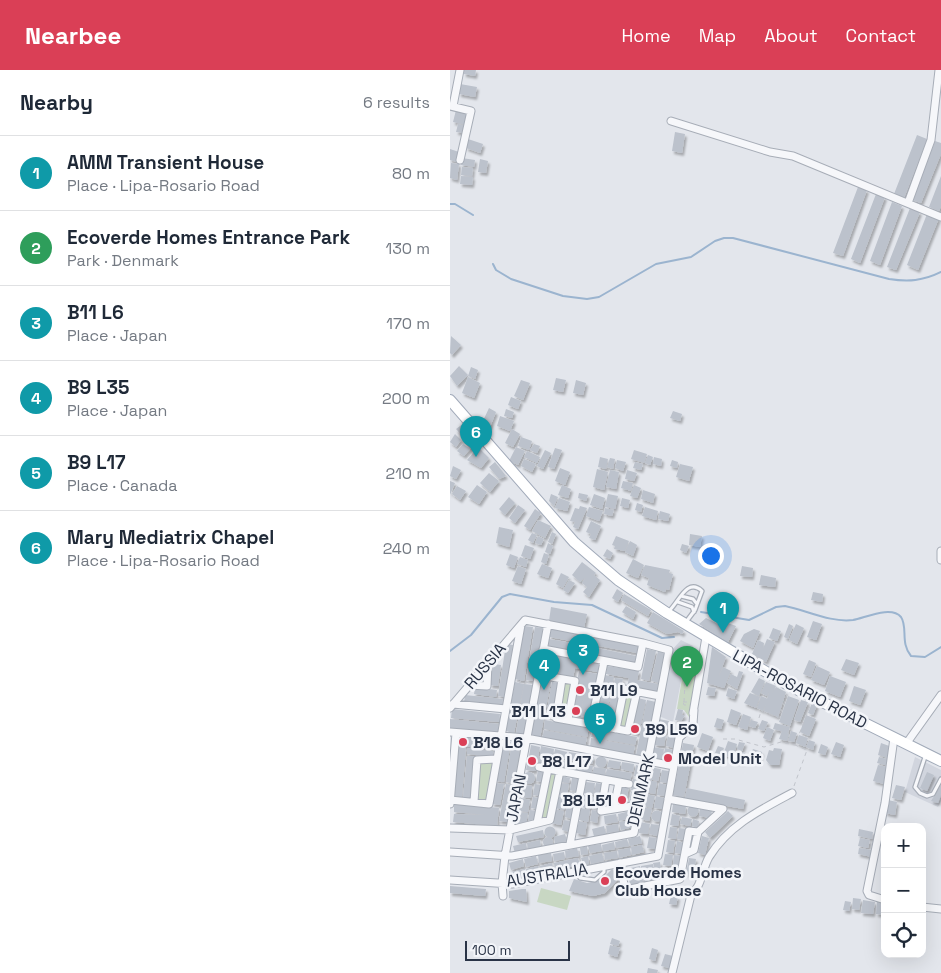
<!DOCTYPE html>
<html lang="en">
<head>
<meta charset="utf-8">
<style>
	:root { --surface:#fff; --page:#f2f2f3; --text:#1f2937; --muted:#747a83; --line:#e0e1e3; --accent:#da3f56 }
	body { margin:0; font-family:"Space Grotesk",sans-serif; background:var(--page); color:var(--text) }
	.controls { position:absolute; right:15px; bottom:15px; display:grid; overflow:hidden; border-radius:10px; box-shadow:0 5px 20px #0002 }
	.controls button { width:45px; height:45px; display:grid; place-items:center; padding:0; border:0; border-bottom:1px solid var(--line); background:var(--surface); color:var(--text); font:25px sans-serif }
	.scale { position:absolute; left:15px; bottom:12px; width:105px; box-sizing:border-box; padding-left:5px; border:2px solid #293346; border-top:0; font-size:14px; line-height:18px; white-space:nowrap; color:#293346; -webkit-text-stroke:4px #f3f5f9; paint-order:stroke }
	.you { position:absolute; left:260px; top:485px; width:18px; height:18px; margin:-12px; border:4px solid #fff; border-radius:50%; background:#1a73e8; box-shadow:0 0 0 8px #1a73e833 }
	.badge { display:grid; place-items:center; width:32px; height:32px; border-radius:50%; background:var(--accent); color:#fff; font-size:16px; font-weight:700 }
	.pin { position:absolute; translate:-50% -41px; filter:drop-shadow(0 1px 2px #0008) }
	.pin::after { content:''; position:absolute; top:26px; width:18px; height:15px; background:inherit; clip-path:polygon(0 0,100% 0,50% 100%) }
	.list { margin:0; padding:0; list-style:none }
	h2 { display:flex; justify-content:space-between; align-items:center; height:65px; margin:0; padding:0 20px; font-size:21px }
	h2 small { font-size:16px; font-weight:400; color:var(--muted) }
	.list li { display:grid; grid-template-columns:32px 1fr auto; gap:15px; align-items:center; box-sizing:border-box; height:75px; padding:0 20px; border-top:1px solid var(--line) }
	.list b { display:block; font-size:19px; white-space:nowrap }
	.list p { margin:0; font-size:16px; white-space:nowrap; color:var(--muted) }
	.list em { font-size:16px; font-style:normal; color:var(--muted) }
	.icon { flex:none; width:28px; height:28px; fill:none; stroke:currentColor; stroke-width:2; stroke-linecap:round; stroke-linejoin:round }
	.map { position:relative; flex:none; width:491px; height:903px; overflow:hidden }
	header { display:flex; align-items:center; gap:30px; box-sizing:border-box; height:70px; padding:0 25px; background:var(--accent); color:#fff }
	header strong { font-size:24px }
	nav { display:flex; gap:28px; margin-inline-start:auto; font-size:18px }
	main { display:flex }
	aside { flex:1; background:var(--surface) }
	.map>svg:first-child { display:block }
	.built { fill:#d1d5de }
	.green { fill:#c8d7c3 }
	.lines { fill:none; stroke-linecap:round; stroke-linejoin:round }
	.stream { stroke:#9bb4cf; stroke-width:2 }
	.building { fill:#bcc2cc; filter:url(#shadow) }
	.lane-casing { stroke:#a7adb7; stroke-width:5.5 }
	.street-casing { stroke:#a7adb7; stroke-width:9 }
	.primary-casing { stroke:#a1aab9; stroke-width:12 }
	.path { stroke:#c1c4cb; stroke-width:1; stroke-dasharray:4 4; stroke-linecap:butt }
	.lane { stroke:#f6f7fa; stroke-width:3 }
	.street { stroke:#f6f7fa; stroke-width:7 }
	.primary { stroke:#fff; stroke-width:10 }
	.poi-dot { fill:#da3f56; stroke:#f3f5f9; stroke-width:2 }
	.labels { text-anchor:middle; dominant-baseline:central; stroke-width:5; stroke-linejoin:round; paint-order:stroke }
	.street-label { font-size:16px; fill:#293346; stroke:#f3f5f9 }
	.poi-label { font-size:16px; font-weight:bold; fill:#293346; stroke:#f3f5f9; text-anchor:start }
</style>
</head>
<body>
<header>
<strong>Nearbee</strong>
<nav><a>Home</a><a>Map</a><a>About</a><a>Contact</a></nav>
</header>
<main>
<aside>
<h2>Nearby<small>6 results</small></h2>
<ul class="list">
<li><span class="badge" style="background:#0f9aa8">1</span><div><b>AMM Transient House</b><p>Place · Lipa-Rosario Road</p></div><em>80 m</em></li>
<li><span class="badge" style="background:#2e9e5b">2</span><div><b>Ecoverde Homes Entrance Park</b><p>Park · Denmark</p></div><em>130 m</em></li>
<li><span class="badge" style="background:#0f9aa8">3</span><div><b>B11 L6</b><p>Place · Japan</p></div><em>170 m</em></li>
<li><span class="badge" style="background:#0f9aa8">4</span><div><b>B9 L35</b><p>Place · Japan</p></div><em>200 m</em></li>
<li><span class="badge" style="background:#0f9aa8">5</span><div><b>B9 L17</b><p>Place · Canada</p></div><em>210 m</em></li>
<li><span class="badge" style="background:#0f9aa8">6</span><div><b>Mary Mediatrix Chapel</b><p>Place · Lipa-Rosario Road</p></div><em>240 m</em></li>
</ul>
</aside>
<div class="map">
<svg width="491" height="903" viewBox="0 0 491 903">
	<defs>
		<filter id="shadow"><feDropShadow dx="2" dy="3" stdDeviation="1" flood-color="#0004"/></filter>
	</defs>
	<rect width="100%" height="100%" fill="#e3e6ec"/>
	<path class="built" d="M231 570 243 576V582L240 590 234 596 223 652 209 646 221 581Z
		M465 687 491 700V731L488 737 455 722Z"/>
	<path class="green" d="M243 582 249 583 239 647 234 640 227 639 234 596 240 590Z
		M112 609 125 611 118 650 106 648Z
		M174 619 187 621 178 661 166 659Z
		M46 689 39 734 24 732 27 690Z
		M98 699 110 701 100 750 87 753Z
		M91 818 121 826 117 840 87 832Z"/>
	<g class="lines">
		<path class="stream" d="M0 134H5L23 145
			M43 194 46 200 61 209 113 226 137 229 149 227 206 194 241 187 265 171 274 168H283L439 209C458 212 473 211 491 202
			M251 542 299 550 326 537 335 536C356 540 381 553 403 550 415 548 441 535 451 547 458 557 450 573 461 586L475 587 491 577
			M0 581 21 565 52 527 60 524 104 532 142 535 212 568 224 567"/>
	</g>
	<path class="building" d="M14 0H26L25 6 14 4Z
		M10 14 27 17 25 27 9 24Z
		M6 40 19 43 16 55 3 52Z
		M8 54 16 56 14 63 6 62Z
		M225 62 235 64 232 83 222 81Z
		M467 65 477 69 454 128 444 124Z
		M18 69 33 74 30 83 16 78Z
		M485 71 491 73V84L471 133 462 130Z
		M0 79 9 82 7 92 0 90Z
		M12 88 25 90 24 97 11 95Z
		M30 89 38 91 36 103 28 102Z
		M1 93 9 94 7 110 0 108Z
		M12 97 23 98 22 106 11 105Z
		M11 106 23 107 22 115 10 114Z
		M491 106V136L489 141 479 137Z
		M408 117 417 120 393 186 383 183Z
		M426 124 435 127 410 193 401 189Z
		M442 132 452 136 430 195 420 191Z
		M460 138 470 142 446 200 437 197Z
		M477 144 489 148 468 200 457 195Z
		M1 266 11 275 2 285 0 283Z
		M9 296 18 305 7 316 0 306Z
		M21 297 28 300 25 309 18 306Z
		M18 307 30 313 24 328 12 323Z
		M106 308 116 310 113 322 103 320Z
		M71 310 80 313 73 330 64 326Z
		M126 310 136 313 133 325 123 323Z
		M61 327 71 331 68 339 58 335Z
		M39 338 46 342 40 357 32 353Z
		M56 339 64 342 62 348 54 346Z
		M223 341 232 344 230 351 220 348Z
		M50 346 64 351 60 361 47 356Z
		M14 353 23 364 16 370 6 359Z
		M62 359 70 364 63 377 55 373Z
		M5 364 11 370 6 377 0 372Z
		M26 366 30 370 20 379 16 374Z
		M71 367 82 371 79 380 68 376Z
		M13 374 20 379 14 386 7 381Z
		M84 374 90 376 87 383 80 380Z
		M28 377 39 388 31 398 17 390Z
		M66 377 75 381 68 395 59 391Z
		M105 378 112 380 104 399 98 397Z
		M95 380 101 383 93 399 87 396Z
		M184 380 197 384 194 393 181 389Z
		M77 381 90 387 87 393 74 387Z
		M198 385 203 387 200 395 195 393Z
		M150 387 158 389 156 399 148 397Z
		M204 387 212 389 211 396 203 394Z
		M160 388 165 389 163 399 157 397Z
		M74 389 86 394 82 402 71 396Z
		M167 390 176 392 173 401 165 398Z
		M222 390 228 392 227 398 220 396Z
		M45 392 56 406 49 409 39 397Z
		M185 392 193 394 191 400 183 398Z
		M230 394 243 397 239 411 226 407Z
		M3 396 11 400 6 409 0 406Z
		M110 398 120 402 115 415 105 411Z
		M147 399 158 402 154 420 143 417Z
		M160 400 169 402 166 419 156 417Z
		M177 400 187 403 184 411 175 409Z
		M39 403 49 411 40 422 30 413Z
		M0 411 5 413 0 425Z
		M173 411 183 413 181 421 171 418Z
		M27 415 37 422 29 434 18 427Z
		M112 415 121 419 118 428 108 425Z
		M184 415 191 418 187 428 180 426Z
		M7 416 16 421 10 430 2 424Z
		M193 420 205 424 203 433 191 429Z
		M129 423 138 425 136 431 128 428Z
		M101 424 108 427 104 436 99 431Z
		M144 424 155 428 152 439 140 435Z
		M158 424 168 426 165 439 155 437Z
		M59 427 65 433 55 445 49 439Z
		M109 428 120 432 117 441 105 438Z
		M172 428 180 430 178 438 170 436Z
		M187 433 193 435 191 442 185 440Z
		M68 435 75 440 65 453 59 448Z
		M130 436 137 438 128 459 123 457 125 452 120 451 125 438 129 439Z
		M139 437 153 441 149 451 136 446Z
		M195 437 208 441 206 450 192 446Z
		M155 438 164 440 162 446 154 444Z
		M85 439 91 443 80 460 74 456Z
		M210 441 220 444 218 451 208 449Z
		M88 450 101 456 95 468 82 461Z
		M141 451 151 456 145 470 139 468 141 464 136 462Z
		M49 457 63 460 59 477 46 473Z
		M102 462 106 464 102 474 98 472Z
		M82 463 87 465 83 473 78 470Z
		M240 464 252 466 250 477 239 475Z
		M88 466 94 469 91 475 85 473Z
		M166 466 179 471 175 481 164 479 165 476 162 475Z
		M180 471 187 475 183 486 175 482Z
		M98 473 103 476 100 484 95 482Z
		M232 474 239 476 236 483 230 480Z
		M75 475 84 478 80 489 71 486Z
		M157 479 163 483 160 489 153 486Z
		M94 483 99 485 96 494 91 492Z
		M60 484 68 487 64 498 56 495Z
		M70 487 78 490 76 497 67 494Z
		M183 489 194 495 188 508 176 503Z
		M132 492 146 503 144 505 150 510 139 527 133 522 137 517 132 513 136 507 130 512 122 505Z
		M92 494 102 498 98 508 87 504Z
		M195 495 220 500 219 503 223 504 219 520 216 519 215 522 197 515 199 508 191 505Z
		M68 496 76 499 71 514 62 511Z
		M292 496 303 498 302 507 290 506Z
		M111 503 119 507 113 518 106 514Z
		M311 505 326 508 325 517 309 515Z
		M119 510 125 513 118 523 113 520Z
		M167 519 173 523 168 532 162 528Z
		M363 522 373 524 372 532 361 530Z
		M174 524 201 540 198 546 171 530Z
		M176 536 186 542 183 549 172 542Z
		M101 537 137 544 134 558 99 551Z
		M203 542 234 561 232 564 228 562 217 564 197 553Z
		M256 548 276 558 278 553 286 556 278 572 249 554Z
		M363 551 372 554 366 570 357 567Z
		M339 554 343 556 338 569 334 567Z
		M346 554 354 558 347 574 339 570Z
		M74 556 83 557 74 611 65 609Z
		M85 557 93 558 84 611 76 610Z
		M323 558 331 561 327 571 319 568Z
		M101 559 189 575 187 583 99 567Z
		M304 559 310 561 303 578 290 571 294 564Z
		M99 569 140 576 139 585 97 577Z
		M317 569 325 572 316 592 302 584 308 570 314 573 313 579Z
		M56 574 63 575 55 627 48 626Z
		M142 577 186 586 185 594 140 585Z
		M262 577 276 587 268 608 273 597 281 601 274 618 257 613Z
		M197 579 206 581 199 611 191 609Z
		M208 581 215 583 209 613 201 611Z
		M97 584 149 593 148 602 125 598 123 608 93 602 95 593 102 594 95 592Z
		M396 589 409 593 404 605 391 600Z
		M359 590 366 593 361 607 353 604Z
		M43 594 51 595 48 616 40 615Z
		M157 596 189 601 187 610 208 614 206 623 177 617 179 608 156 604Z
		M367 596 380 602 374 615 361 610Z
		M129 601 148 604 140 647 131 646 134 625 130 646 121 644Z
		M289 601 293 602 287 619 277 613 281 604 287 607Z
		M155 605 164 607 155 653 146 651Z
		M380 606 396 612 390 627 375 621Z
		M165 608 173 609 164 654 156 653Z
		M309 608 315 611 309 626 301 622Z
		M91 610 101 612 90 668 80 666Z
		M65 612 74 614 64 663 56 661Z
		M102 612 109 613 104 648 96 646Z
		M316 612 326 616 322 624 326 617 336 622 328 647 314 641 319 622 317 626 311 623Z
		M74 614 83 615 74 664 66 663Z
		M404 616 416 620 410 635 399 631Z
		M25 617 47 620 46 627 24 624Z
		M258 617 266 618 264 626 256 625Z
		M278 618 287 621 284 629 276 626Z
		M300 623 310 627 306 638 294 633Z
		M15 625 53 629 52 638 14 633Z
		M311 626 318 629 313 641 307 638Z
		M338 626 349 630 340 656 329 652Z
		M188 628 196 630 189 664 180 662Z
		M197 630 206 632 195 687 186 685Z
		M351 630 358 632 350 652 344 650Z
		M362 633 367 635 363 645 358 643Z
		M2 639 50 644 49 652 1 648Z
		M228 639 233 640 232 645H235L231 651 225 650Z
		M281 639 291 643 286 655 277 652Z
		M293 644 301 647 297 660 288 657Z
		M356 645 366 649 359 666 350 662Z
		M267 648 274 650 271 659 264 657Z
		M0 649 49 654 47 663 0 658Z
		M209 649 219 651 216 663 207 661Z
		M95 650 139 658 137 667 94 659Z
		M301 650 308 652 305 658 299 656Z
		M312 650 318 652 314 661 308 659Z
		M325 653 340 657 338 663 323 659Z
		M317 657 324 660 320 671 313 668Z
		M143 659 187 667 185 675 141 667Z
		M94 660 137 668 135 677 92 669Z
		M332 661 339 664 337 671 329 669Z
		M341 661 347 663 344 672 338 671Z
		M252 663 263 667 258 681 247 677Z
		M206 664 216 665 214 676 204 675Z
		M218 665 226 667 224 678 216 676Z
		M349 665 358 668 355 677 346 673Z
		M9 666 44 669 43 679 8 676Z
		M141 668 185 676 183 685 140 677Z
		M359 670 365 672 363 680 356 677Z
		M52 671 61 672 54 712 45 711Z
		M278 671 287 674 283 688 273 685Z
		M62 672 71 673 64 714 56 712Z
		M289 672 295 673 292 681 287 679Z
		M386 672 394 675 390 687 381 684Z
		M233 673 244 675 234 727 223 725Z
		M431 673 442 677 438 688 428 685Z
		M371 674 378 677 375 685 368 683Z
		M81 675 90 677 88 688 79 686Z
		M91 676 104 679 103 686 90 684Z
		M268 676 274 678 271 685 265 683Z
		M8 677 16 678 12 727H4Z
		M203 677 214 679 212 690 201 689Z
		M17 678 43 681V687L17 684Z
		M215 678 223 680 221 692 213 691Z
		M324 678 332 679 329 695H320L316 690 319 680 323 681Z
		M105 679 117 682 116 689 104 687Z
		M303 679 312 682 309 691 299 688Z
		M288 681 295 683 292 693 285 691Z
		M119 682 131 684 130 692 117 690Z
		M132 684 144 687 142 694 131 692Z
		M17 686H25L21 728H13Z
		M89 686 102 688 101 696 88 694Z
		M145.5 692a5.5 5.5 0 1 1 11 0a5.5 5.5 0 1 1-11 0Z
		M78 687 88 689 85 701 76 700Z
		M429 687 441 690 439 696 427 693Z
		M103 689 116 691 114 699 102 696Z
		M159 690 171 692 169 699 157 697Z
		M117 691 129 694 128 701 115 699Z
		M172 692 184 694 183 702 171 699Z
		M131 694 143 696 141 704 129 702Z
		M186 695 193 697 191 708 184 706Z
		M428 695 438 697 434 714 423 711Z
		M144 697 156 699 154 707 142 705Z
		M200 697 211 699 208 711 198 709Z
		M157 699 182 703 180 712 155 707Z
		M88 700 95 702 92 712 86 711Z
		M212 700 219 701 217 713 210 712Z
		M73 708a6 6 0 1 1 12 0a6 6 0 1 1-12 0Z
		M477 702 484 705 477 721 470 718Z
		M111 706 120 708 119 713 110 712Z
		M122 708 130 709 127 722 120 720Z
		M183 709 191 710 189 721 181 720Z
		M198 710 207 712 205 724 195 722Z
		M136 712 145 713 143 725 134 723Z
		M45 713 54 714 50 735 42 734Z
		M110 713 119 714 117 727 108 725Z
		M146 713 154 714 152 726 144 725Z
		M209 713 217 715 214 726 207 725Z
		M56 714 64 715 57 752 49 751Z
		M85 714 92 715 90 726 83 725Z
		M171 714 179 716 177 727 169 725Z
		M73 715 82 716 81 728 71 727Z
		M446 715 455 717 451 730 442 728Z
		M491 715V725L488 733 481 731Z
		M237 718 295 730 293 739 235 728Z
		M120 722 127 723 125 735 118 734Z
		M181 722 188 723 186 734 179 733Z
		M195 724 205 726 202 738 193 736Z
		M134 725 143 727 140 739 132 737Z
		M107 726 116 728 114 740 105 738Z
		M169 726 177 728 176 734 168 733Z
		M206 726 214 728 212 739 204 738Z
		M83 727 89 728 88 739 81 738Z
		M144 727 151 728 149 740 142 738Z
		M71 728 80 730 78 742 69 741Z
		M438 730 447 732 445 745 435 743Z
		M4 733 49 738 47 756 3 752 4 744 36 745 4 742Z
		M117 734 124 736 122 749 115 747Z
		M223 734 236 736 235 744 222 742Z
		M237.5 741a5.5 5.5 0 1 1 11 0a5.5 5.5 0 1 1-11 0Z
		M193 737 202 739 199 751 191 749Z
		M131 738 140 740 138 752 129 750Z
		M104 739 114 741 111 755 101 753Z
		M250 739 262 741 260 748 249 746Z
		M80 740 87 741 86 752 78 750Z
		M142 740 149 741 147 753 140 751Z
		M201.5 746a5.5 5.5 0 1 1 11 0a5.5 5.5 0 1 1-11 0Z
		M180 741 182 748 169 751 168 744Z
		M278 741 283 746 260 768 255 762Z
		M68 742 78 743 76 755 66 753Z
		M166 744 168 752 155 754 154 746Z
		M222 744 230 746 228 756 220 755Z
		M232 747 242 749 240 756 230 754Z
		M243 749 249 751 248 758 242 756Z
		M114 750 121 751 119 762 112 760Z
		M181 750 183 757 171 760 169 752Z
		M129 751 137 753 135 765 126 763Z
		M190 752 200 754 198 764 189 763Z
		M168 754 169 761 157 763 156 756Z
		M201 754 209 755 207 766 199 764Z
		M154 756 156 764 144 766 142 759Z
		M94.5 762a5.5 5.5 0 1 1 11 0a5.5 5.5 0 1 1-11 0Z
		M220 757 227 758 226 769 218 768Z
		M229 758 237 759 234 770 227 769Z
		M409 759 423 762 422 769 408 766Z
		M93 760 94 767 68 772 66 766Z
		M115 764 117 771 105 774 104 767Z
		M190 766 192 773 180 776 178 769Z
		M252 766 259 768 255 785 248 783Z
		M93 772a5 5 0 1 1 10 0a5 5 0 1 1-10 0Z
		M199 767 206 768 205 779 197 778Z
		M410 768 420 770 418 778 408 776Z
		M177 769 179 776 166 778 165 772Z
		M90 770 91 777 78 780 77 773Z
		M218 770 225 771 223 783 216 782Z
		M227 771 234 773 232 784 225 783Z
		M164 772 165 779 153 781 152 775Z
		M76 773 77 780 65 783 63 776Z
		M151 774 152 781 140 783 138 776Z
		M192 775 194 782 182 785 181 777Z
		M137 776 138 784 131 785 130 778Z
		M127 778 129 786 116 788 115 781Z
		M180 778 181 785 169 788 168 780Z
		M409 778 423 780 422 787 408 784Z
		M167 781 168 788 155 790 154 783Z
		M114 782 115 789 104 791 103 784Z
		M101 783 102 791 89 793 88 785Z
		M152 783 154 791 141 794 139 786Z
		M215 784 223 785 221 796 213 795Z
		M224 785 232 786 230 797 223 796Z
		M86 786 88 794 76 797 74 789Z
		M138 786 139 794 133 795 131 788Z
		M128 788 130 795 105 800 104 793Z
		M239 788 246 789 243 806 236 804Z
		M73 789 74 796 61 800 59 793Z
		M210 792 211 799 205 800 203 793Z
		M102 793 104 801 91 803 90 796Z
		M203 794 204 800 192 803 191 796Z
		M88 796 90 804 77 806 76 799Z
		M190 796 191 804 178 806 176 799Z
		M75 799 76 806 63 809 61 802Z
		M162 799 171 806 155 823 143 826 119 821 124 809 137 813 151 810Z
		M218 800 219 807 208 809 206 803Z
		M205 803 207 810 194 812 193 806Z
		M192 806 193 812 180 815 179 808Z
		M0 816 36 819 35 826 0 823Z
		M72 819H76L77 832 59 828V821Z
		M221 825 228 827 226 835 219 834Z
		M403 828 411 829 409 840 402 839Z
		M413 830 425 832 423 844 411 843Z
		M395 831 401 832 399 841 393 840Z
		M427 831H435V845L426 844Z
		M162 868 170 871 168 876 160 874Z
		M160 875 170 878 167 887 158 884Z
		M202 878 208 880 205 891 199 889Z
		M215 884 223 886 220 898 211 896Z
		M198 898 208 900 207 903H197Z"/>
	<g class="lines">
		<defs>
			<path id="lane" d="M231 526 243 529 247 534
				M228 532 242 537 244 542
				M219 541C229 532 237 507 252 521L245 540 236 552
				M476 684 465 717 470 723 477 726 483 724 491 709
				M126 802 130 808 145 810 154 802V797"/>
			<path id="street" d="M0 36 21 41 10 90
				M3 36 10 0
				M221 51 320 82 343 86 491 147
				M458 133 481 70 489 0
				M491 481V490
				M93 579 188 597 193 573
				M89 605 125 611 118 650
				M112 609 106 648 178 661 187 621
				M19 615 37 616 38 593
				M3 634 56 639
				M0 638 75 550 193 573 219 580 184 763 62 786 0 782
				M243 643 256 567
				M141 654 154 592
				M166 659 174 619 210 626
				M0 662 76 668 224 696
				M456 674 491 625
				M89 697 98 699
				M156 710 151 741 189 735
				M169 712 179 714
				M218 729 273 739 248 762 244 780 235 784
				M0 730 39 734 71 555
				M24 732 27 690 46 689
				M0 734 6 663
				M87 753 98 699 169 712 164 738
				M0 758 60 760 100 750 110 701
				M120 774 133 706
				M170 793 175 820 230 809 239 761 248 762
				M0 810 62 814 208 786 229 668 243 654 244 640
				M53 826 52 813 55 786 98 554
				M435 830 419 825 417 821 435 733 444 668
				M472 837 491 839
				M222 903 241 825C252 816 252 799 259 787 279 755 310 740 342 723"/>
			<path id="primary" d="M0 330 124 472 168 510 217 543 340 616 491 691"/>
		</defs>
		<use href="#lane" class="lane-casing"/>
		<use href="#street" class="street-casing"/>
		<use href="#primary" class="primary-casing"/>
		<path class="path" d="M67 611 81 613
			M233 632H237V635H234Z
			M234 632 235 612 242 591
			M309 648 311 641 329 648 337 624
			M273 669H285L314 677 331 672 345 675
			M138 673 140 662
			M51 713 62 714
			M344 716 357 680 345 675 360 636
			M129 781 131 795"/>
		<use href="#lane" class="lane"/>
		<use href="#street" class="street"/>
		<use href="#primary" class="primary"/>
	</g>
	<g class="poi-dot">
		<circle cx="130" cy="620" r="5"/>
		<circle cx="126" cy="641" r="5"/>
		<circle cx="185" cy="659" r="5"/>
		<circle cx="13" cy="672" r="5"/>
		<circle cx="218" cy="688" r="5"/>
		<circle cx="82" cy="691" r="5"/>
		<circle cx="172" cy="730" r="5"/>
		<circle cx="155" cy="811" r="5"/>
	</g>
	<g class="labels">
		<g class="street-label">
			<text transform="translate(35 596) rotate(-50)">RUSSIA</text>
			<text transform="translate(350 619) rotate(28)">LIPA-ROSARIO ROAD</text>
			<text transform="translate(191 720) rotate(-77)">DENMARK</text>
			<text transform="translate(66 728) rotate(-79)">JAPAN</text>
			<text transform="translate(97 805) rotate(-9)">AUSTRALIA</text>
		</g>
		<g class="poi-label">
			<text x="140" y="620">B11 L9</text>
			<text x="116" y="641" text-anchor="end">B11 L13</text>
			<text x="195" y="659">B9 L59</text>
			<text x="23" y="672">B18 L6</text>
			<text x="228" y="688">Model Unit</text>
			<text x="92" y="691">B8 L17</text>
			<text x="162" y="730" text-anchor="end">B8 L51</text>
			<text x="165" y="802">Ecoverde Homes<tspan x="165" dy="18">Club House</tspan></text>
		</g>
	</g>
</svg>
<div class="controls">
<button>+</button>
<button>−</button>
<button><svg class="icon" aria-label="locate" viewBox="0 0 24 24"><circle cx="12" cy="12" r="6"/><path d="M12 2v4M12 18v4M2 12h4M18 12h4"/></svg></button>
</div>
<div class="scale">100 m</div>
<div class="you"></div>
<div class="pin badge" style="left:273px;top:563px;background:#0f9aa8">1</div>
<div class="pin badge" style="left:237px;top:617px;background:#2e9e5b">2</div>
<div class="pin badge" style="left:133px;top:605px;background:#0f9aa8">3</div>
<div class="pin badge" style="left:94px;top:620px;background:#0f9aa8">4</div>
<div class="pin badge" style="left:150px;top:674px;background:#0f9aa8">5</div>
<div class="pin badge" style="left:26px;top:387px;background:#0f9aa8">6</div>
</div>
</main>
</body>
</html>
